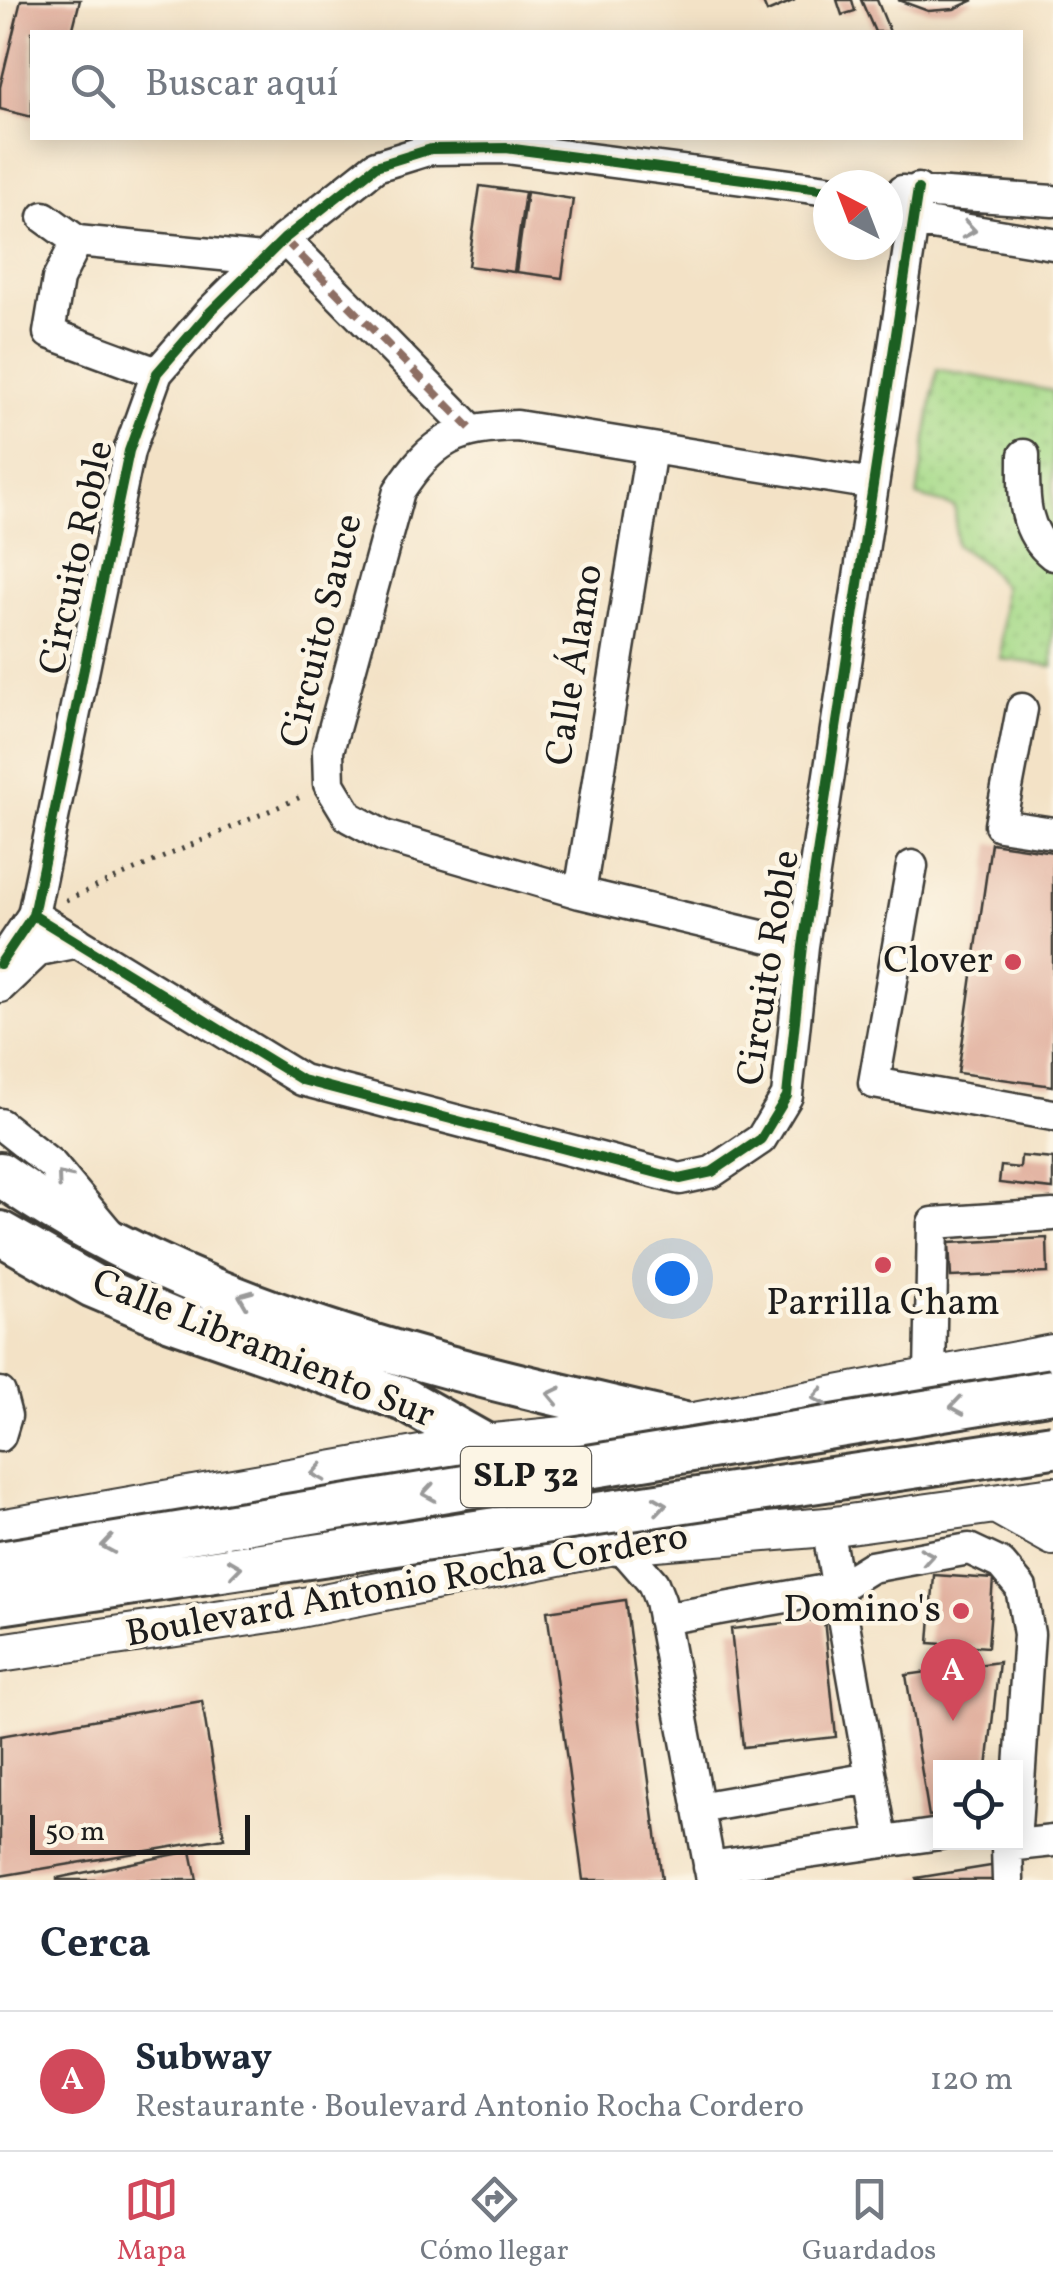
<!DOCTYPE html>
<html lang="es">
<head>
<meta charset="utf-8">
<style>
	:root { --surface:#fff; --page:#f2f2f3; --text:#1f2937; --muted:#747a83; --line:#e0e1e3; --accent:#d1495b }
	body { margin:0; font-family:Vollkorn,serif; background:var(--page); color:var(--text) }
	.controls { position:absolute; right:30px; bottom:30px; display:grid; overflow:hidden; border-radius:0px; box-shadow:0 5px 25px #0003 }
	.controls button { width:90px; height:90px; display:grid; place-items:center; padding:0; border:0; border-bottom:2px solid var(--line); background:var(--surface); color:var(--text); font:50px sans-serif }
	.compass { position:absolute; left:813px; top:170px; width:90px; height:90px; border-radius:50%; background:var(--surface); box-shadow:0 5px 25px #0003; rotate:318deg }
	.scale { position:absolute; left:30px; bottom:25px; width:220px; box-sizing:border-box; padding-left:10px; border:5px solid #1c1c1c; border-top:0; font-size:28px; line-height:35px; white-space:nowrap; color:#1c1c1c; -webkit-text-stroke:8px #fcf5e5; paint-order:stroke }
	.you { position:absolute; left:672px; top:1278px; width:35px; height:35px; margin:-25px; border:8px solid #fff; border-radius:50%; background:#1a73e8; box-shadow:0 0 0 15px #1a73e833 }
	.badge { display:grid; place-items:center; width:65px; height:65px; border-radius:50%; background:var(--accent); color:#fff; font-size:32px; font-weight:700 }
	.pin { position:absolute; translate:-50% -82px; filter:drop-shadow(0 2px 5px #0008) }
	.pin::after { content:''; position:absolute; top:52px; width:35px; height:30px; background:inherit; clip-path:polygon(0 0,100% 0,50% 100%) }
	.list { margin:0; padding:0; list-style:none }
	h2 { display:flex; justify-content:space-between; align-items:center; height:130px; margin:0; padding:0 40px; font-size:42px }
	h2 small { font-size:32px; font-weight:400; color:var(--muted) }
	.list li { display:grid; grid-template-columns:65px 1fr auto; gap:30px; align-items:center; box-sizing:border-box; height:140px; padding:0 40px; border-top:2px solid var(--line) }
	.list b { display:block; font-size:38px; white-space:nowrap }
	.list p { margin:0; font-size:32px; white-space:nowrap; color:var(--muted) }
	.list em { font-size:32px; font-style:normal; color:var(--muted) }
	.icon { flex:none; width:55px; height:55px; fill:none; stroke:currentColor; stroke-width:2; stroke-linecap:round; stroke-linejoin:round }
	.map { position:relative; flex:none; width:1053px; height:1880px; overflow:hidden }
	.search { position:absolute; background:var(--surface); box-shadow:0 5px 25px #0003; left:30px; right:30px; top:30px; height:110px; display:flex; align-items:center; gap:25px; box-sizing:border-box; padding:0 35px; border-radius:0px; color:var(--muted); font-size:38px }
	.sheet { height:270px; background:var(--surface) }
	nav { display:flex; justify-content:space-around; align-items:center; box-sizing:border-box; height:140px; border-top:2px solid var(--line); background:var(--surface); font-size:28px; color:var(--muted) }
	nav a { display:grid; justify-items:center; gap:5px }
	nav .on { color:var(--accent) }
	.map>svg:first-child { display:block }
	.garden { fill:url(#garden-dots); stroke:#617b52; stroke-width:2.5 }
	.building { fill:#dea896 }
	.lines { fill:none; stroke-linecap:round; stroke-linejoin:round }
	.minor-casing { stroke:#3c3a36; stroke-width:35 }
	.major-casing { stroke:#3c3a36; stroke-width:42 }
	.highway-casing { stroke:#3c3a36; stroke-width:48 }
	.path { stroke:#3c3a36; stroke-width:5; stroke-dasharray:2.5 8; stroke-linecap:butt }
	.minor { stroke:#fff; stroke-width:30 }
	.major { stroke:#fff; stroke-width:38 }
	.highway { stroke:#fff; stroke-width:42 }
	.highway-bridge-casing { stroke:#3c3a36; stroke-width:48; stroke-linecap:butt }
	.highway-bridge { stroke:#fff; stroke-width:42 }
	.quiet { stroke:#8d6e63; stroke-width:8; stroke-dasharray:15 8; stroke-linecap:butt }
	.cycleway-casing { stroke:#fcf5e5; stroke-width:16 }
	.cycleway { stroke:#1b5e20; stroke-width:10 }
	.oneway { stroke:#999 }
	.poi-dot { fill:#d1495b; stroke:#fcf5e5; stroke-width:4 }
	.labels { text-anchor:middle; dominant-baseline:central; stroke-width:9; stroke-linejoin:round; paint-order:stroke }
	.shield { fill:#fcf5e5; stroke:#5f5d58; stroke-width:2.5 }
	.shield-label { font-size:35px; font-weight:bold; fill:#1c1c1c }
	.street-label { font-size:38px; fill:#1c1c1c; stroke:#fcf5e5 }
	.poi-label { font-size:38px; fill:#1c1c1c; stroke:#fcf5e5; text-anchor:end }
</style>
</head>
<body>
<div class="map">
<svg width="1053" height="1880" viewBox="0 0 1053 1880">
	<defs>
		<pattern id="garden-dots" width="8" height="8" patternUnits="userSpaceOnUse" patternTransform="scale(2.5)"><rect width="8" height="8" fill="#a6da89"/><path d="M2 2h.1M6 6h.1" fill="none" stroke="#8eba76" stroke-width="1.8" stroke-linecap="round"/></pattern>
	</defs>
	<rect width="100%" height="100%" fill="#fcf5e5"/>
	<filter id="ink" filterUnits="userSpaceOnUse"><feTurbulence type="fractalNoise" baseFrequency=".01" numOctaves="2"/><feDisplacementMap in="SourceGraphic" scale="20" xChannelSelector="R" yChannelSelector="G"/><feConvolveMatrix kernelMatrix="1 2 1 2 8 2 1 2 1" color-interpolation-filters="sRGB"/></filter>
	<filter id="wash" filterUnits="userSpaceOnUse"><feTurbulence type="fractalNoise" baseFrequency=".0048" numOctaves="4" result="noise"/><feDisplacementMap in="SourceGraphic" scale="40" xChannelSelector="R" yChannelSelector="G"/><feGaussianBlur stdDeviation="2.25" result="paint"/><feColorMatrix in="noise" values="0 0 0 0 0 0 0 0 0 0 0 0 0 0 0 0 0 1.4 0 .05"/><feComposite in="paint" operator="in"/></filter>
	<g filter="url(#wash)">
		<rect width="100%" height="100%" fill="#f3e2c6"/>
		<path class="garden" d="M937 369 1053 391V666L1001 659 1003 587 986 566 956 545 955 507 917 496Z"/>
		<g id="blocks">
			<path class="building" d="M21 0H80L72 32H32V117L0 109V87Z
				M762 0H795L767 12Z
				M837 0H852L855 11 842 15Z
				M861 0H877L890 32H875Z
				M898 0H974L954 9 928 11Z
				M480 186 525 192 514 272 468 266Z
				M527 192 573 199 562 278 516 272Z
				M991 843 1053 852V1086L958 1073Z
				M1021 1156 1053 1159V1189L999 1183 1001 1166 1020 1168Z
				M1047 1238 1048 1273 951 1277 949 1243Z
				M934 1575 993 1579 988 1647 929 1643Z
				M625 1600 662 1880H583L547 1611Z
				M824 1619 836 1737 743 1747 731 1629Z
				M999 1662 987 1768H940V1814L929 1816 906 1675Z
				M202 1701 224 1838 0 1876V1736Z
				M191 1851 197 1880H57V1878Z
				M997 1865V1880H917L916 1878Z"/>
		</g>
	</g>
	<g filter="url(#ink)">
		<use href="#blocks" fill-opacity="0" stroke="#3c3a36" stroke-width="2.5"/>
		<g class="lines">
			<defs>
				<path id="minor" d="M902 191 1053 201
					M888 207 914 221 1053 244
					M44 217 77 241 263 259
					M284 239 470 428
					M77 241 58 279 49 333 157 373
					M1024 455C1024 493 1021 530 1053 555
					M1022 709 1000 825 1053 833
					M912 866 874 1083 1053 1115
					M580 893 651 449
					M33 915 302 1080 680 1179 712 1172 761 1139 787 1096 803 946 918 189
					M803 946 580 893 384 836 349 817 329 784 328 751 399 491C433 438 458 428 517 426L873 484
					M0 964 33 915 129 451 157 373 210 312 284 239 376 166 431 149 506 148 828 190
					M0 987 39 950 78 942
					M0 1124 52 1165 108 1232
					M930 1375 933 1223 1053 1215
					M0 1393 6 1416 0 1436
					M827 1527 882 1840
					M619 1544 653 1583 660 1601 712 1880
					M663 1619 837 1588 871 1567 969 1549 1001 1564 1021 1588 1029 1634 1016 1827
					M698 1808 871 1778
					M709 1867 940 1834
					M1008 1880 1007 1846 1053 1841"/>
				<path id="major" d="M999 1506 1053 1536
					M0 1529 483 1444 684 1424 1053 1354
					M0 1653 284 1611 619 1544 827 1527 1053 1496"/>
				<path id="highway" d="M0 1174C196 1314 453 1371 684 1424
					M0 1233 93 1286 171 1319 405 1400 483 1444 619 1544"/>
			</defs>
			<use href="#minor" class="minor-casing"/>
			<use href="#major" class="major-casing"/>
			<use href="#highway" class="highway-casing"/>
			<path class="path" d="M66 900 303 796"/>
			<use href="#minor" class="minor"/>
			<use href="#major" class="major"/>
			<use href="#highway" class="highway"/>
			<defs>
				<path id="highway-bridge" d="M0 1563 1053 1391
					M0 1603 1053 1446"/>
			</defs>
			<use href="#highway-bridge" class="highway-bridge-casing"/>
			<use href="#highway-bridge" class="highway-bridge"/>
			<path class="quiet" d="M284 239 470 428"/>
			<defs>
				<path id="cycleway" d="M33 915 302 1080 680 1179 712 1172 761 1139 787 1096 803 946 918 189
					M0 964 33 915 129 451 157 373 210 312 284 239 376 166 431 149 506 148 828 190"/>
			</defs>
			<use href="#cycleway" class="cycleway-casing"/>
			<use href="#cycleway" class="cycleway"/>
		</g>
		<defs><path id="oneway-chevron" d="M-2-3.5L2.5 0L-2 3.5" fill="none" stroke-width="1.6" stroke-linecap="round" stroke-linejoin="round" transform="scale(2.5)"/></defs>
		<g class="oneway">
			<use href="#oneway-chevron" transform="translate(969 230) rotate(9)"/>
			<use href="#oneway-chevron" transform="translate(63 1178) rotate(-130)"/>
			<use href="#oneway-chevron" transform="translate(245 1298) rotate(-158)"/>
			<use href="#oneway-chevron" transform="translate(554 1395) rotate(-168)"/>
			<use href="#oneway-chevron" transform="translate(819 1397) rotate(169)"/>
			<use href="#oneway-chevron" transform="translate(957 1406) rotate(171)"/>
			<use href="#oneway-chevron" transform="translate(318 1473) rotate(170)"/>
			<use href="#oneway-chevron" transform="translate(429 1493) rotate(171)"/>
			<use href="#oneway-chevron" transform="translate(660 1505) rotate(-8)"/>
			<use href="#oneway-chevron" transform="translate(108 1545) rotate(171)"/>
			<use href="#oneway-chevron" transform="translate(927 1556) rotate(-10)"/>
			<use href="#oneway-chevron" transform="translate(235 1568) rotate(-8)"/>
		</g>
	</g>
	<g class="poi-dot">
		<circle cx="1013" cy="962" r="10"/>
		<circle cx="883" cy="1265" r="10"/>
		<circle cx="961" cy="1611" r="10"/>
	</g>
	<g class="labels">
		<rect class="shield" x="461" y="1447" width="130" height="60" rx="8"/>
		<g class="shield-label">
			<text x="526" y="1477">SLP 32</text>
		</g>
		<g class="street-label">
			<text transform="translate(78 558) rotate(-78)">Circuito Roble</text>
			<text transform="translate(323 631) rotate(-76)">Circuito Sauce</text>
			<text transform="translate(576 665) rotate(-81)">Calle Álamo</text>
			<text transform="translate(770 968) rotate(-81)">Circuito Roble</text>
			<text transform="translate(263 1350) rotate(22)">Calle Libramiento Sur</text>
			<text transform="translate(407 1587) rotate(-10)">Boulevard Antonio Rocha Cordero</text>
		</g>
		<g class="poi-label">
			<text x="993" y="962">Clover</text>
			<text x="883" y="1304" text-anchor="middle">Parrilla Cham</text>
			<text x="941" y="1611">Domino's</text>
		</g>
	</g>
</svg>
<div class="controls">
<button><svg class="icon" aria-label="locate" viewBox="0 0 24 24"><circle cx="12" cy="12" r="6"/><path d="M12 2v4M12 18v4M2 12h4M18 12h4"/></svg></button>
</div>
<svg class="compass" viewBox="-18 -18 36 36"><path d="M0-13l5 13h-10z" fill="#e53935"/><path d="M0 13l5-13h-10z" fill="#747a83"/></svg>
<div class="scale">50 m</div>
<div class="you"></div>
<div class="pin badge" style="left:953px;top:1721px">A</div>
<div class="search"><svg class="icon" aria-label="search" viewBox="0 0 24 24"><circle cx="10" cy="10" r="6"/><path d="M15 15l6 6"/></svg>Buscar aquí</div>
</div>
<section class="sheet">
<h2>Cerca<small></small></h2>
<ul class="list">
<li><span class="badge">A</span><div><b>Subway</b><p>Restaurante · Boulevard Antonio Rocha Cordero</p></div><em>120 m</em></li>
</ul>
</section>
<nav>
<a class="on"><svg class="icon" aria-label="map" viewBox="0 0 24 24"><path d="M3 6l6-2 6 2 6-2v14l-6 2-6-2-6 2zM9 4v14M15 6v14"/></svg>Mapa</a>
<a><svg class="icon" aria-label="directions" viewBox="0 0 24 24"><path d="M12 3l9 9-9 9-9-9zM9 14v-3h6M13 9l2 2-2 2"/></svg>Cómo llegar</a>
<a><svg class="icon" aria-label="saved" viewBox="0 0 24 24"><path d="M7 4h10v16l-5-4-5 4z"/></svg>Guardados</a>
</nav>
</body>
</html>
